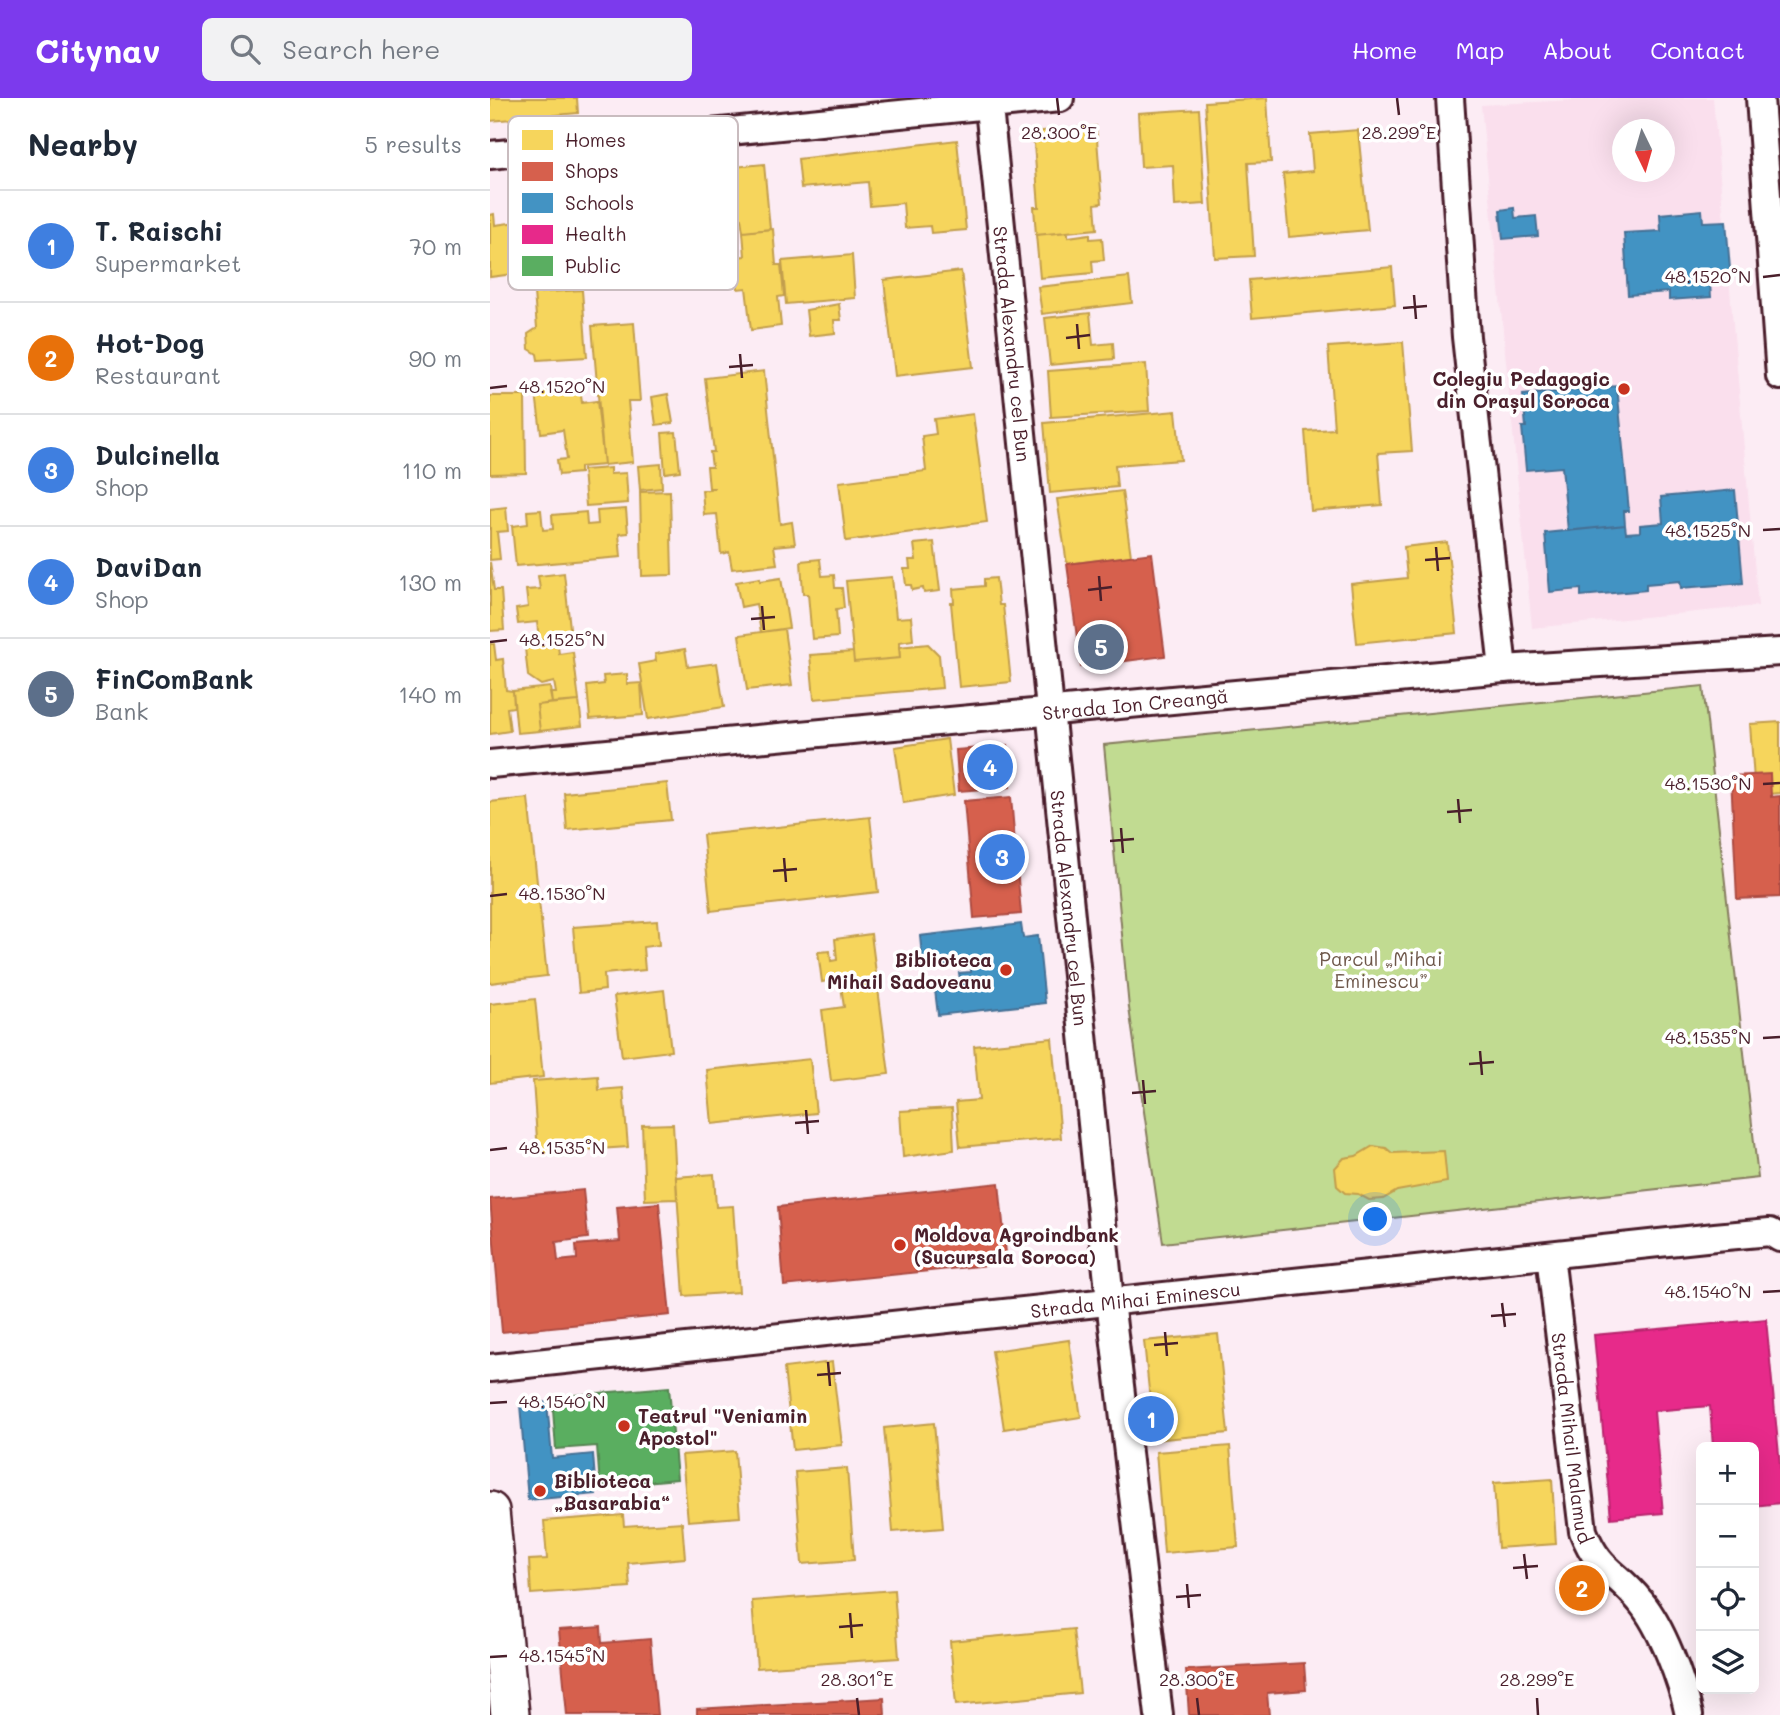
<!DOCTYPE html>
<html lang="en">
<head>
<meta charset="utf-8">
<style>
	:root { --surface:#fff; --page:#f2f2f3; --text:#1f2937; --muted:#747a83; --line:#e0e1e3; --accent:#7c3aed }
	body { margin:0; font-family:Mali,sans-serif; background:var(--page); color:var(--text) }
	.controls { position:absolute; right:21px; bottom:21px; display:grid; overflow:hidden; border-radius:10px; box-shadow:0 7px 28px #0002 }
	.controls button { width:63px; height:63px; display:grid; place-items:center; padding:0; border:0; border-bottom:2px solid var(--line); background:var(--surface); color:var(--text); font:35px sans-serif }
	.compass { position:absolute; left:1122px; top:21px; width:63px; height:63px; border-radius:50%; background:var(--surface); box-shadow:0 7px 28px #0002; rotate:175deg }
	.you { position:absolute; left:886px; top:1122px; width:24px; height:24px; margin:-18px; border:5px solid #fff; border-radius:50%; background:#1a73e8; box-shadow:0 0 0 10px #1a73e833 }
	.badge { display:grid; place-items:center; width:46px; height:46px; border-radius:50%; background:var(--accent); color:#fff; font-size:23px; font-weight:700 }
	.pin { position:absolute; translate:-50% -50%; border:4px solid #fff; box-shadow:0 2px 7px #0006 }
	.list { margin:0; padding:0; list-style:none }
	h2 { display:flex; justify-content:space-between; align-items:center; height:91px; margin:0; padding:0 28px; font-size:30px }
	h2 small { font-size:23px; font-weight:400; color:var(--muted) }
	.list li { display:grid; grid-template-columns:46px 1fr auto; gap:21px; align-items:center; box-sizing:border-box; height:112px; padding:0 28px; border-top:2px solid var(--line) }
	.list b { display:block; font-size:26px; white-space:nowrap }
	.list p { margin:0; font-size:23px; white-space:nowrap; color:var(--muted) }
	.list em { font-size:23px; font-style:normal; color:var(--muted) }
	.icon { flex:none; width:38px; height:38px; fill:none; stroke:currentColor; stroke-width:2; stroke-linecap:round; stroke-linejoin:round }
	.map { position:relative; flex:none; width:1290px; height:1617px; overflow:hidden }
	header { display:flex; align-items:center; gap:42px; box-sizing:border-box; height:98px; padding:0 35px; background:var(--accent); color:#fff }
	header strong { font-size:33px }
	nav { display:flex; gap:38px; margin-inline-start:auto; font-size:24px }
	.search { width:490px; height:63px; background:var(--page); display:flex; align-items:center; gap:18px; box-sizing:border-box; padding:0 24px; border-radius:10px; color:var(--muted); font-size:26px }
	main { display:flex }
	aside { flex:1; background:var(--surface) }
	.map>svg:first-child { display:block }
	.built { fill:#fadfed; fill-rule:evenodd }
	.green { fill:#c1db91; stroke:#867d5e; stroke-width:2 }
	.homes { fill:#f6d55c; stroke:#c29e4d; stroke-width:2 }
	.shops { fill:#d6604d; stroke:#ac4c43; stroke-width:2 }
	.schools { fill:#4393c3; stroke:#457095; stroke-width:2 }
	.health { fill:#e7298a; stroke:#b8266e; stroke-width:2 }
	.public { fill:#5aae61; stroke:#558351; stroke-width:2 }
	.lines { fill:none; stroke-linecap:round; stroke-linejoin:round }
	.street-casing { stroke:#4a1f2b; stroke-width:32 }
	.secondary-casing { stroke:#4a1f2b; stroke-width:42 }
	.street { stroke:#fff; stroke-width:26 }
	.secondary { stroke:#fff; stroke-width:37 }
	.ticks { fill:none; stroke:#4a1f2b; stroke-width:2.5 }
	.poi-dot { fill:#c8321e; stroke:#fff; stroke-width:2.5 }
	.labels { text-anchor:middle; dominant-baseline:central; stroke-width:7; stroke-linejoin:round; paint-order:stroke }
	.street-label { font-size:19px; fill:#4a1f2b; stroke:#fff }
	.poi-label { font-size:19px; font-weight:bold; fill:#4a1f2b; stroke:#fff; text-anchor:start }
	.park-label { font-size:19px; fill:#6e574a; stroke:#fff }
	.key { fill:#fff; stroke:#c9bcbf; stroke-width:2 }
	.key-label { font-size:19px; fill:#4a1f2b }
	.ticks-label { font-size:18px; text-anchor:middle; fill:#4a1f2b; stroke:#fff; stroke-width:7; stroke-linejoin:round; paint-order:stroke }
</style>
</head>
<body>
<header>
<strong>Citynav</strong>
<div class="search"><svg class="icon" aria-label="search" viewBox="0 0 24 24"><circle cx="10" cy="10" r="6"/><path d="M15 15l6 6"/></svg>Search here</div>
<nav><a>Home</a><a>Map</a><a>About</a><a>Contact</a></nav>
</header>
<main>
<aside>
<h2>Nearby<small>5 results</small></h2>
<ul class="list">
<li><span class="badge" style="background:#3f7fe0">1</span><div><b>T. Raischi</b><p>Supermarket</p></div><em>70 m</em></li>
<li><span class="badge" style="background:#e8710a">2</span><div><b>Hot-Dog</b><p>Restaurant</p></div><em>90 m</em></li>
<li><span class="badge" style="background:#3f7fe0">3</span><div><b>Dulcinella</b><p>Shop</p></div><em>110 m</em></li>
<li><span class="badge" style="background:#3f7fe0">4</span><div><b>DaviDan</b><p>Shop</p></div><em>130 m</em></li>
<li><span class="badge" style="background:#5c6f8a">5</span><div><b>FinComBank</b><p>Bank</p></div><em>140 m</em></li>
</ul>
</aside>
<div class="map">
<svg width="1290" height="1617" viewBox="0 0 1290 1617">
	<rect width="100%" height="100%" fill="#fcecf4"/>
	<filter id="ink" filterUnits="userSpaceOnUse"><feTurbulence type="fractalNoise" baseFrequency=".0143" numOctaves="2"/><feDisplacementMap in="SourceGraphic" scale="14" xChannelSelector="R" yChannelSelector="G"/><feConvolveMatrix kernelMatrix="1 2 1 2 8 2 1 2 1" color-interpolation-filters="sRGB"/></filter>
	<g filter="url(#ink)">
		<path class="built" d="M1120 0H1223L1268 508 1042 530 991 7ZM1132 32H1174V74H1132Z"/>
		<path class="green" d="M1213 588 1268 1080 673 1145 639 910 614 647Z"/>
		<path class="homes" d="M0 0H87L88 15 0 23Z
			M777 0 781 64 758 65 764 158 725 160 715 4Z
			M709 11 715 106 685 108 683 67 651 69 648 15Z
			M606 28 612 105 605 106 607 131 546 137 544 109H549L543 34Z
			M868 32 878 132 799 139 793 76 823 73 820 36Z
			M467 42 476 132 441 135 440 128 415 130 413 105 380 108 378 84 311 90 308 61Z
			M274 66 280 131 253 134 251 120 240 121V125L207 128 203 73Z
			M4 116 5 127 27 124 26 120 35 119 36 130 54 128 53 123 88 118 95 173 41 181V177L33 178V175L0 179V117Z
			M283 131 286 167H291L294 198 288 199 291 228 261 232 256 190 248 191 246 177 234 179 232 160 255 158 253 134Z
			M578 134V139L600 136V141L612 140 614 162 602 163 603 175 550 180 546 137Z
			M362 157 365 200 296 206 292 163Z
			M902 169 905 207 762 220 759 182Z
			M471 173 483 269 405 278 394 182Z
			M639 179 642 205 552 216 548 189Z
			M92 192 97 259 48 262 47 256 39 251 38 236 47 230 44 195Z
			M349 206 351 222H344L345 235 319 238 316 212Z
			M600 215 603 247 623 245 624 261 560 267 555 220Z
			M144 225 150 303H138L143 364 114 367 102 228Z
			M913 244 922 353 888 355 892 407 821 413 815 333 844 331 838 249Z
			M656 266 659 313 561 319 558 273Z
			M274 273 290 426 302 424 305 446 284 448 287 466 242 471 239 454 231 456 227 416 214 417 212 392 225 390H219L217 369H222L220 354H224L215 280Z
			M90 290 92 305 107 303 114 367 90 369V375L69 377 67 362 77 361 73 332 51 335 46 295Z
			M178 296 183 325 166 327 162 299Z
			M0 298H35L36 375 0 376Z
			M686 313 691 362 625 367 627 389 560 395 554 325Z
			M483 316 497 424 356 443 349 384 436 373 432 338 446 336 444 321Z
			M186 334 190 373 175 375 172 335Z
			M171 366 172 390 150 392 148 368Z
			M120 370V376L136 375 138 405 96 408 93 372Z
			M180 393 182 477 152 478 150 394Z
			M632 393 641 458 577 466 567 401Z
			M16 409 18 433 7 434 10 461 0 462V411Z
			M136 411 138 435 129 436 131 459 26 468 22 428 38 426 37 413 51 412 53 432 63 431 62 417 96 414 97 427 108 426 107 413Z
			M444 444 450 493 434 495 433 490 422 492 421 487H416L414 471H420L419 462H426L424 446Z
			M957 444 967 535 867 545 861 486 917 480 914 449Z
			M330 461 332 478 344 477 345 490H352L354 510 346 511 348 539 322 541 318 496H313L311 463Z
			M0 464 4 492H11L14 532 0 533Z
			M74 475 81 539 49 542 47 524 28 526 26 511 38 509 36 492 50 491 48 478Z
			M402 479 406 520 421 519 423 542 409 544 410 560 364 564 356 483Z
			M270 480V483L291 480 299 530 271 534 266 506 251 509 246 484Z
			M506 480 509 507H513L521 584 469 589 461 505H464L463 491 494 488V481Z
			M294 531 302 587 257 592 249 537Z
			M0 546H4L6 562 13 561 16 592 23 593 24 609 17 610 20 633 0 636Z
			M438 546 449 557 452 590 324 601 320 557 363 554 364 564 410 560 409 549Z
			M68 548 69 556 83 554 89 603 62 605 60 595H66L64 584 51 587 38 578 35 550Z
			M195 551 198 569 227 565 234 609 158 621 149 566 166 563 165 556Z
			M137 576V586L151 585 153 617 100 621 97 588 114 586 113 578Z
			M60 589 62 605 47 607 50 633 27 635 23 593Z
			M89 603 92 628 50 633 47 607Z
			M1290 624V695L1265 697 1260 626Z
			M457 641 464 697 413 705 405 649Z
			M177 685 181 722 77 732 74 695Z
			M38 700 57 878 0 885V704Z
			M380 719 388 794 221 813 213 737Z
			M167 823 169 847 153 849 155 872 114 876 115 892 89 895 83 829Z
			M381 836 399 976 341 983 332 912 354 909 350 881 332 884 328 854 340 853 341 863 347 862 345 841Z
			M174 892 181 953 132 959 124 898Z
			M45 901 53 979 0 985V906Z
			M562 940 571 1040 470 1049 466 1004 489 1002 484 948Z
			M320 961 326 1015 222 1026 217 972Z
			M108 978 109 992 133 990 138 1049 48 1055 43 983Z
			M462 1010 464 1052 413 1059 410 1013Z
			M183 1026 187 1101 155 1102 152 1027Z
			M883 1048 896 1050 902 1055 954 1053 957 1084 907 1093 893 1101 879 1102 868 1096 855 1095 847 1088 845 1070 854 1060 866 1058Z
			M224 1076 226 1109 243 1108 249 1194 194 1198 186 1079Z
			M728 1236 738 1335 664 1342 654 1243Z
			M579 1242 591 1319 514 1331 502 1253Z
			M342 1264 352 1347 303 1352 294 1270Z
			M444 1325 453 1430 403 1434 394 1330Z
			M740 1348 748 1449 674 1455 666 1354Z
			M245 1353 250 1419 198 1423 192 1357Z
			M357 1370 364 1462 312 1466 305 1374Z
			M1062 1381 1066 1446 1008 1450 1004 1385Z
			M133 1417 134 1428 192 1424 195 1460 138 1465 140 1489 41 1496 39 1462 57 1461 54 1423Z
			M404 1492 409 1560 267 1570 262 1503Z
			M583 1531 590 1595 466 1607 460 1543Z"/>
		<path class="shops" d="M662 455 675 558 591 569 577 466Z
			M517 648 520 689 469 693 466 652Z
			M1280 676 1281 699 1290 698V799L1247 801 1241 678Z
			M521 699 531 816 484 820 474 703Z
			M509 1085 517 1165 294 1188 288 1109Z
			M93 1092 98 1140 66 1144 68 1163 87 1161 86 1147 130 1143 127 1109 169 1105 180 1217 12 1234 0 1101Z
			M111 1529 112 1545 160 1541 167 1617H77L69 1532Z
			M814 1565 816 1592 777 1595 779 1617H699L696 1572Z
			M394 1600 395 1617H207V1611Z"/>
		<path class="schools" d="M1024 110 1025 120 1046 118 1048 138 1013 141 1010 112Z
			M1212 112 1213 124 1236 123 1241 183 1220 185 1221 199 1179 202V194L1138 197 1134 135 1171 133 1170 116Z
			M1127 288 1139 413H1134L1135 427 1078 433 1072 369 1036 372 1032 329H1036L1033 297Z
			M1245 392 1253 485 1191 490 1190 483 1156 486V492L1091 498V491L1060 494 1055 435 1135 427 1136 435 1150 434V427L1173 425 1171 399Z
			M531 826 533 840 548 838 555 905 448 917 444 884 470 881 469 875 481 874V869L498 867 497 860 484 862 485 866 433 869 430 838Z
			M57 1304 62 1360 103 1356 106 1396 38 1402 30 1307Z"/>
		<path class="health" d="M1276 1221 1290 1367V1405L1264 1408V1349H1223L1220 1308 1164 1313 1173 1415 1121 1420 1104 1237Z"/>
		<path class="public" d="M179 1289 187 1381 110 1388 107 1348 66 1351 62 1299Z"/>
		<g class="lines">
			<defs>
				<g id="street">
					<path id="s1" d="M498 0 620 1203 669 1617"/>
					<path d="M960 0 976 239 1013 571"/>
					<path d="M1270 0 1290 278"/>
					<path d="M0 57 570 0"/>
					<path id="s2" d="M0 666 1013 571 1290 554"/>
					<path id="s3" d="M1060 1157 1093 1433C1109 1474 1126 1473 1150 1503 1172 1529 1192 1583 1199 1617"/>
					<path id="s4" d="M0 1270 1225 1139 1280 1134 1290 1140"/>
				</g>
				<path id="secondary" d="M0 1413 20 1617"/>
			</defs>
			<use href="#street" class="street-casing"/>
			<use href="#secondary" class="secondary-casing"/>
			<use href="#street" class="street"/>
			<use href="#secondary" class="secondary"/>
		</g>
	</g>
	<path class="ticks" d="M567 0 569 17M907 0 909 17M1273 179 1290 177M924 197 926 221M913 210 937 208M587 226 589 251M576 240 600 237M250 256 252 280M239 269 263 267M0 290 17 288M1273 432 1290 431M946 449 948 473M935 462 960 460M609 478 611 503M598 492 622 489M272 508 274 532M261 521 285 519M0 544 17 542M1273 686 1290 685M968 701 970 725M957 714 982 712M631 730 633 755M620 743 644 741M294 760 296 784M283 773 307 771M0 798 17 796M1273 940 1290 939M990 953 992 977M979 966 1004 964M653 982 655 1006M642 995 666 993M316 1012 318 1036M305 1025 329 1023M0 1052 17 1050M1273 1194 1290 1193M1012 1205 1015 1229M1001 1218 1026 1216M675 1234 677 1258M664 1247 688 1245M338 1264 340 1288M327 1277 351 1275M0 1305 17 1304M1034 1456 1037 1481M1023 1470 1048 1468M697 1486 699 1510M686 1499 711 1497M360 1515 362 1540M349 1529 373 1527M0 1559 17 1558M367 1600 369 1617M707 1600 709 1617M1047 1600 1048 1617"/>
	<g class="poi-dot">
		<circle cx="1134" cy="291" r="7"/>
		<circle cx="516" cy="872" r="7"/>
		<circle cx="410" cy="1147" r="7"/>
		<circle cx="134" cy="1328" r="7"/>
		<circle cx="50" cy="1393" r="7"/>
	</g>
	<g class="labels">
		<g class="street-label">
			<text stroke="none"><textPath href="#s1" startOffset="247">Strada Alexandru cel Bun</textPath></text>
			<text stroke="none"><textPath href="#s2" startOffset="648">Strada Ion Creangă</textPath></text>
			<text stroke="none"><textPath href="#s1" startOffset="814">Strada Alexandru cel Bun</textPath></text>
			<text stroke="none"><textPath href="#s4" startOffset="649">Strada Mihai Eminescu</textPath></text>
			<text stroke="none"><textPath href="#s3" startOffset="184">Strada Mihail Malamud</textPath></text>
		</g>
		<g class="poi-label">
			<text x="1120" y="280" text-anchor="end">Colegiu Pedagogic<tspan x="1120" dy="22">din Orașul Soroca</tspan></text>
			<text x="502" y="861" text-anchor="end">Biblioteca<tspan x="502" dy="22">Mihail Sadoveanu</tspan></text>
			<text x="424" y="1136">Moldova Agroindbank<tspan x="424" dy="22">(Sucursala Soroca)</tspan></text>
			<text x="148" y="1317">Teatrul "Veniamin<tspan x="148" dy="22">Apostol"</tspan></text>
			<text x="64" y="1382">Biblioteca<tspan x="64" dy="22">„Basarabia“</tspan></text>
		</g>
		<g class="park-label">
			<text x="891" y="860">Parcul „Mihai<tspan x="891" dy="22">Eminescu”</tspan></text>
		</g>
	</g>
	<rect x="18" y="18" width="230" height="174" rx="10" class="key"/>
	<rect x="32" y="32" width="31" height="20" fill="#f6d55c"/>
	<rect x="32" y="64" width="31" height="19" fill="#d6604d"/>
	<rect x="32" y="95" width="31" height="20" fill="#4393c3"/>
	<rect x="32" y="127" width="31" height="19" fill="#e7298a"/>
	<rect x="32" y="158" width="31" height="20" fill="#5aae61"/>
	<g class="key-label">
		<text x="75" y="49">Homes</text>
		<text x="75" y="80">Shops</text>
		<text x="75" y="112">Schools</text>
		<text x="75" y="143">Health</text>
		<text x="75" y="175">Public</text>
	</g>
	<g class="ticks-label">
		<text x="569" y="41">28.300°E</text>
		<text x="909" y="41">28.299°E</text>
		<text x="1218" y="185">48.1520°N</text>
		<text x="72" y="295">48.1520°N</text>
		<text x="1218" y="439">48.1525°N</text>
		<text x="72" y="548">48.1525°N</text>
		<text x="1218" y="692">48.1530°N</text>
		<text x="72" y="802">48.1530°N</text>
		<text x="1218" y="946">48.1535°N</text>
		<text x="72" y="1056">48.1535°N</text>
		<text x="1218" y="1200">48.1540°N</text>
		<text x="72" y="1310">48.1540°N</text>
		<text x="72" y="1564">48.1545°N</text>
		<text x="367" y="1588">28.301°E</text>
		<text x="707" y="1588">28.300°E</text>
		<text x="1047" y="1588">28.299°E</text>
	</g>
</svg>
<div class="controls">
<button>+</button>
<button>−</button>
<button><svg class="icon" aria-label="locate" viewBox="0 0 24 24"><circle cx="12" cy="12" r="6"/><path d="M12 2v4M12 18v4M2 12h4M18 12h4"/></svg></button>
<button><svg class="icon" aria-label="layers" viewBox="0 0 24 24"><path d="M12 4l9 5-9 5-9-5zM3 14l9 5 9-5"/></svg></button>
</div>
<svg class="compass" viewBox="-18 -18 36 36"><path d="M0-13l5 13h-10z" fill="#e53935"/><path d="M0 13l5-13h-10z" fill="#747a83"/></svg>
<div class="you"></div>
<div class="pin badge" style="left:661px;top:1321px;background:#3f7fe0">1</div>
<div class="pin badge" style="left:1092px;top:1490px;background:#e8710a">2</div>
<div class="pin badge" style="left:512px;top:759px;background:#3f7fe0">3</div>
<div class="pin badge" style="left:500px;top:669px;background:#3f7fe0">4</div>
<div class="pin badge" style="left:611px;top:549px;background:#5c6f8a">5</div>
</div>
</main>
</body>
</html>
